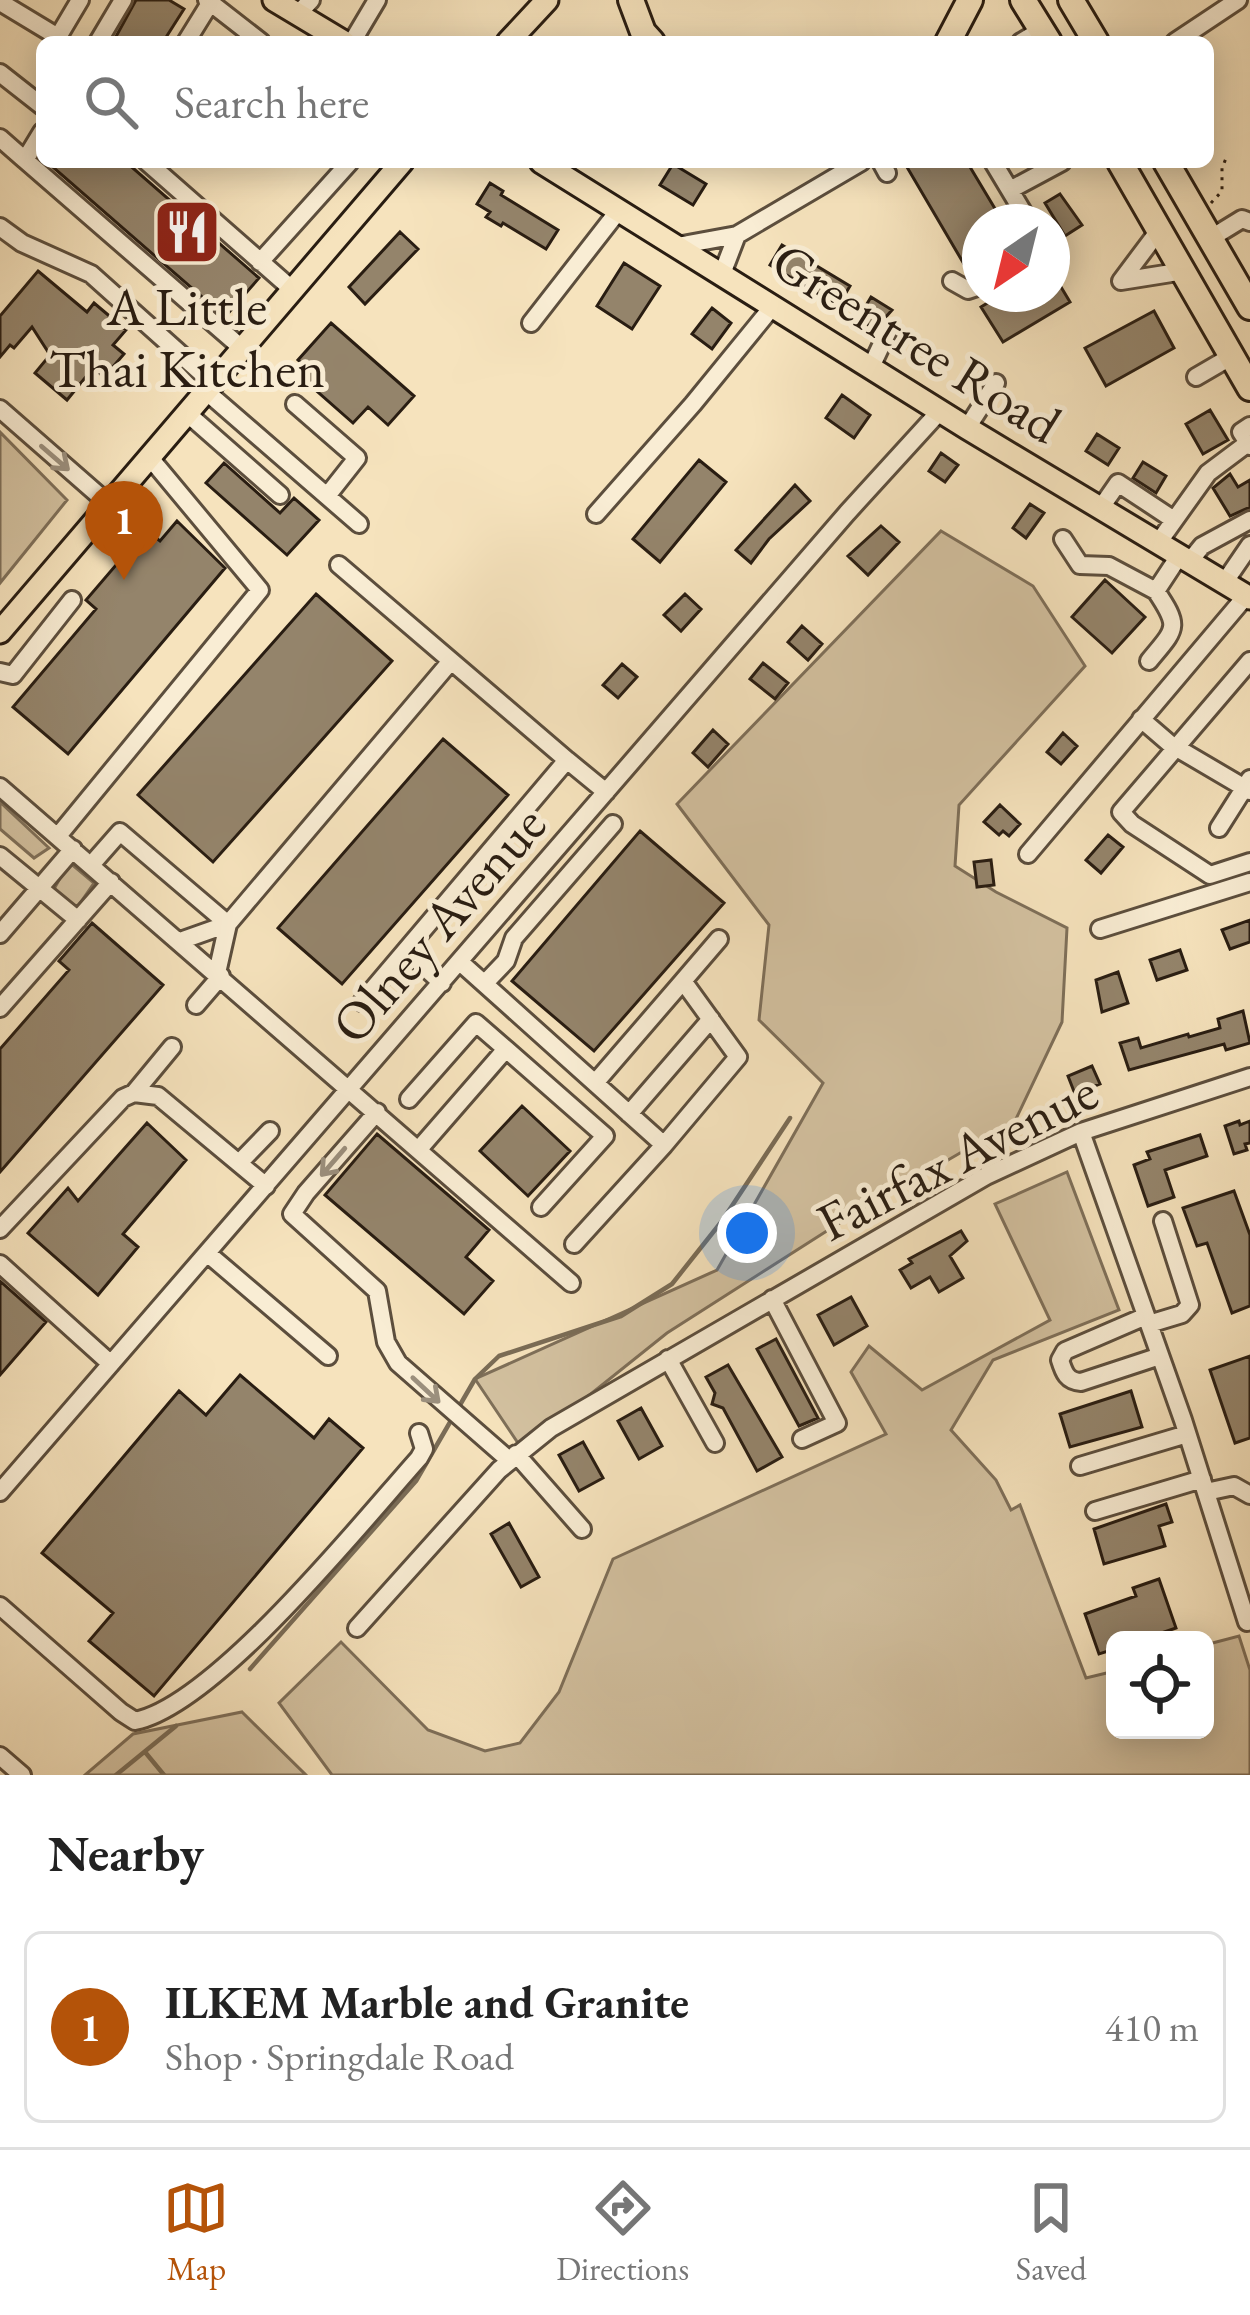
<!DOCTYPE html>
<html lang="en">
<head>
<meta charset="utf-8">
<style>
	:root { --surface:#fff; --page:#f6f6f6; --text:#222; --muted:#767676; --line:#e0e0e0; --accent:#b45309 }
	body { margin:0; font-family:"EB Garamond",serif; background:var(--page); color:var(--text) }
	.controls { position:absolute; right:36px; bottom:36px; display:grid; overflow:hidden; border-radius:18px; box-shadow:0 6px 30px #0003 }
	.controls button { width:108px; height:108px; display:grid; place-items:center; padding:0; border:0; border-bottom:3px solid var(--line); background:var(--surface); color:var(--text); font:60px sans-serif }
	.compass { position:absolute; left:962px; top:204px; width:108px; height:108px; border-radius:50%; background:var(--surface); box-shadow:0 6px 30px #0003; rotate:215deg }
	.you { position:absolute; left:747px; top:1233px; width:42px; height:42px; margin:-30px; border:9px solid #fff; border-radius:50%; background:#1a73e8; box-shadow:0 0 0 18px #1a73e833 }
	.badge { display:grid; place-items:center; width:78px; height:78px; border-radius:50%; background:var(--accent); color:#fff; font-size:39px; font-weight:700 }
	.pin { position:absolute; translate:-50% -99px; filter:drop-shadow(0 3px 6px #0008) }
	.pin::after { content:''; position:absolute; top:63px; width:42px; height:36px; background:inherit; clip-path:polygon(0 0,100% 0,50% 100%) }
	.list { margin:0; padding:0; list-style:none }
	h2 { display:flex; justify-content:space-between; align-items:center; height:156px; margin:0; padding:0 48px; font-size:51px }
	h2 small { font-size:39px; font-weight:400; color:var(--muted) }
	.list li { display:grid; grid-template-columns:78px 1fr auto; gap:36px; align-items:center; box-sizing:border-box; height:192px; margin:0 24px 24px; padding:0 24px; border:3px solid var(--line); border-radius:18px }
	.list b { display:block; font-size:45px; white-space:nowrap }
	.list p { margin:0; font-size:39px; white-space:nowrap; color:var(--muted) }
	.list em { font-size:39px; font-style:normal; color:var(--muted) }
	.icon { flex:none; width:66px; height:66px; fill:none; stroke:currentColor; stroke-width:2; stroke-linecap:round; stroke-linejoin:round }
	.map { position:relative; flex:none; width:1250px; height:1775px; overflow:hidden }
	.search { position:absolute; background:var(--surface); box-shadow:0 6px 30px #0003; left:36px; right:36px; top:36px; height:132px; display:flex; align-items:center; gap:30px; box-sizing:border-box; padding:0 42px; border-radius:18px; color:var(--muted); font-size:45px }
	.sheet { height:372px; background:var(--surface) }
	nav { display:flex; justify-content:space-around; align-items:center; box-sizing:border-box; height:168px; border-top:3px solid var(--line); background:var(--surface); font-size:33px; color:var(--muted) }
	nav a { display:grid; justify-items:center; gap:6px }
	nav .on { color:var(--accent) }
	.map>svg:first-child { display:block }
	.green { fill:#d3c1a0; stroke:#7e6f59; stroke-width:3 }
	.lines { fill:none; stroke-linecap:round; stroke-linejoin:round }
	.stream { stroke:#7a6c56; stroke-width:4.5 }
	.building { fill:#94846b; stroke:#291d12; stroke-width:3 }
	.minor-casing { stroke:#5c4e3d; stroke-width:22 }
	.major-casing { stroke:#291d12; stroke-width:27 }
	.highway-casing { stroke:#291d12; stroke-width:30 }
	.path { stroke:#291d12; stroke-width:3; stroke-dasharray:3 6; stroke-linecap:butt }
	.minor { stroke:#f9edd4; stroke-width:16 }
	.major { stroke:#f6e3bd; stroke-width:21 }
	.highway { stroke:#f6e3bd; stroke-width:24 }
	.oneway { stroke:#9b8f7d }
	.labels { text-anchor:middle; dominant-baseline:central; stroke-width:10; stroke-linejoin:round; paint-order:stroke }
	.poi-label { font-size:54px; fill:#291d12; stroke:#f9edd4 }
	.street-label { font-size:54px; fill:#291d12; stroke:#f9edd4 }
</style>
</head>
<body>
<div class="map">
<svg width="1250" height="1775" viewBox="0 0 1250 1775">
	<rect width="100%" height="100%" fill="#f6e3bd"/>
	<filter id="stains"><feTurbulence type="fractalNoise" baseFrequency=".00167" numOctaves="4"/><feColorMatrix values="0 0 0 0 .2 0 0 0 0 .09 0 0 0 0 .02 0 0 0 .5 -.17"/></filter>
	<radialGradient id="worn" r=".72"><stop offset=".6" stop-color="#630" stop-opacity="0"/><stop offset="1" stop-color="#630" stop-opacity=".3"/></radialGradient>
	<path class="green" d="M0 432 67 500 0 583Z
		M941 531 1033 586 1085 666 959 805 955 866 996 892 1067 928 1062 1022 1015 1121 833 1227 667 1333 522 1449 475 1379 717 1270 823 1083 759 1020 769 925 677 804Z
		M0 802 49 848 34 858 0 829Z
		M69 862 94 883 76 909 54 889Z
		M1067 1172 1119 1310 993 1360 951 1430 996 1480 1011 1510 1020 1505 1086 1678 1115 1671V1730H1205V1645L1239 1636 1250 1670V1775H332L279 1703 341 1642 428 1730 485 1751 520 1743 559 1692 613 1559 886 1434 851 1372 869 1346 922 1390 1050 1320 995 1204Z
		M242 1712 306 1775H85L133 1734Z"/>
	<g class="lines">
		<path class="stream" d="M250 1669 416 1481 475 1379 499 1356 621 1316 672 1284 722 1221 790 1118
			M145 1752 164 1775
			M116 1775 176 1726"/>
	</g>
	<path class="building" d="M136 0H169L184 9 163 42H113Z
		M47 162H126L259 278 225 317Z
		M904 162H967L1003 222H980V274L971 276Z
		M673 164 706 184 693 205 660 185Z
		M490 183 503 191 501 195 558 230 546 249 503 223 501 226 486 217 490 212 477 204Z
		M1060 194 1082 225 1065 236 1045 203Z
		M400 232 418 249 365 304 349 287Z
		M782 245 850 286 838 306 770 265Z
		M624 263 660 286 632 329 597 306Z
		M38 271 87 312 94 303 126 330 113 345 124 354 104 377 93 368 67 400 35 373 50 355 32 327 14 348 10 345 0 357V316Z
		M1052 272 1070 302 1003 342 981 307 1002 294H1052Z
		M871 297 892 310 875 329 858 319Z
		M712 308 731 323 712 349 692 334Z
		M1154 311 1174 348 1106 386 1085 348Z
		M331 323 414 396 388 425 368 407 353 423 302 378 309 370 298 360Z
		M842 395 870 415 854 438 826 418Z
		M1210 410 1228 440 1203 454 1186 424Z
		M1097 434 1119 448 1108 465 1086 451Z
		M941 453 958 465 945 482 929 471Z
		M699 460 726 482 660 562 633 539Z
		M1143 462 1166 476 1156 493 1133 478Z
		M224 463 280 513 294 498 319 520 287 555 206 483Z
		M1230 474 1238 487 1250 480V507L1230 516 1213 488Z
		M795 485 810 501 769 539 751 563 736 550Z
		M1030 504 1044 513 1026 538 1013 528Z
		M177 521 225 568 68 754 13 707 96 609 86 600 146 530 160 541Z
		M881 526 899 542 868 575 848 556Z
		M1105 580 1145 617 1112 653 1072 617Z
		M316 594 392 661 213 862 138 795Z
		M685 594 701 609 681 631 664 615Z
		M802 626 822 644 808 660 788 642Z
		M763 663 788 683 775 699 750 679Z
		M622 664 637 677 618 698 603 685Z
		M713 730 728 744 708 767 693 753Z
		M1063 733 1077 746 1061 764 1047 752Z
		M443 739 508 795 342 984 278 928Z
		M1000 805 1020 824 1009 836 1003 831 999 835 984 822Z
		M640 831 724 903 594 1051 512 981Z
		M1108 835 1123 847 1101 873 1086 860Z
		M991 860 994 885 977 887 974 862Z
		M1250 920V942L1230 949 1222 930Z
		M92 923 163 985 0 1172V1049L69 970 59 961Z
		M1180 950 1187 970 1157 980 1150 960Z
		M1118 972 1128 1003 1102 1012 1096 980Z
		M1243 1011 1250 1043 1226 1050 1224 1044 1129 1070 1120 1043 1138 1038 1141 1048 1188 1034 1189 1037 1220 1028 1218 1019Z
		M1092 1066 1100 1084 1075 1094 1068 1076Z
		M522 1106 570 1151 528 1196 480 1151Z
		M1239 1121 1240 1125 1250 1121V1143L1245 1144 1247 1150 1234 1154 1225 1126Z
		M147 1123 186 1160 123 1234 138 1247 98 1295 28 1233 68 1188 78 1201Z
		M377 1134 489 1230 466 1257 493 1281 464 1314 325 1195Z
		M1200 1135 1207 1156 1165 1170 1174 1197 1148 1206 1134 1165 1150 1159 1147 1152Z
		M1234 1191 1250 1235V1306L1232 1313 1207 1243 1197 1246 1183 1208Z
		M961 1231 967 1241 950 1256 963 1278 939 1292 930 1277 911 1288 900 1270 912 1263 909 1259Z
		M0 1281 46 1322 0 1375Z
		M851 1297 867 1326 834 1345 818 1315Z
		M776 1339 818 1418 799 1426 757 1349Z
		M1250 1356V1438L1235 1443 1210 1370Z
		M728 1365 782 1457 757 1471 723 1408 712 1404 715 1393 706 1377Z
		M240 1375 314 1438 329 1419 363 1448 154 1696 89 1641 113 1613 42 1553 179 1391 206 1415Z
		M1131 1391 1142 1427 1070 1447 1060 1414Z
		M641 1408 662 1446 639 1459 618 1421Z
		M583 1442 603 1478 579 1491 559 1455Z
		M1166 1504 1172 1522 1159 1526 1165 1546 1104 1564 1094 1529Z
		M509 1523 539 1577 521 1587 491 1534Z
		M1159 1579 1176 1628 1141 1640H1115V1649L1099 1654 1085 1614 1136 1596 1133 1588Z"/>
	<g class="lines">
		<defs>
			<path id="minor" d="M207 0 261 42
				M0 2 58 37 80 0
				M298 14 311 0
				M98 42 123 0
				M186 42 212 0
				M352 42 377 0
				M1021 42 1041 30
				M1175 42 1238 0
				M0 73 42 106
				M42 132 25 160 244 350
				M0 138 25 160
				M147 162 294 291
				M881 162 887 173
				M993 162 1029 222
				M1010 190 1062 162
				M0 227 22 243 91 274 215 385
				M1160 229 1121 281 1184 271
				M1211 238 1242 219 1250 222
				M677 246 737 235 861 162
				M260 262 350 162
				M722 274 737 235
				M952 281 968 290 980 286
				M531 323 619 210
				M871 367 888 331
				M1196 377 1232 356
				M208 393 359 524
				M295 404 357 458 327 496
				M0 409 111 506
				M189 415 280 495
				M1250 426 1241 432 1250 446
				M967 428 996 383
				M1100 509 1118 483 1174 520
				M596 514 693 404 773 306
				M1063 539 1080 565 1109 566 1156 591
				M1158 543 1208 473 1248 443
				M1189 562 1202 546 1250 520
				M339 565 567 760 362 1002
				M1224 583 1250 545
				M1149 661C1176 628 1181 628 1156 591L1179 556
				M1250 661 1121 812 1132 824 1210 875 1250 862
				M0 672 13 675 72 600
				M1141 719 1170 744 1250 791
				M567 760 606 792
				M0 787 571 1283
				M1219 828 1250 779
				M58 836 260 590 151 459
				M1028 854 1246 596
				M0 856 78 920
				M91 865 120 832 228 924 451 661
				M1100 929 1250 882
				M0 934 73 849
				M180 941 228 924
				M407 951 442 983
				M460 962 664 1145 738 1057 683 981 719 939
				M217 973 228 924
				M485 983 506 961 514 938 613 824
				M196 1005 221 976
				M0 1008 111 882
				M595 1083 683 981
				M134 1093 172 1047
				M409 1099 476 1023 506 1049
				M377 1112 306 1193 292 1214 377 1291 386 1342 398 1363 509 1460
				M629 1114 711 1019
				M1081 1132 1183 1420 1247 1622 1250 1620
				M419 1149 506 1049 605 1136 541 1207
				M239 1163 270 1131
				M0 1229 123 1098 134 1093 158 1096 266 1186
				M574 1244 664 1145
				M207 1253 328 1356
				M0 1264 111 1364
				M772 1299 837 1423 802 1439
				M1146 1316 1065 1351 1060 1360C1064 1373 1067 1381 1081 1382L1160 1356
				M1149 1324 1182 1314 1190 1305 1163 1221
				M668 1359 715 1443
				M516 1454 582 1529
				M1080 1466 1187 1434
				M0 1492 847 513 940 411
				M1206 1492 1234 1486 1250 1495
				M1095 1511 1202 1479
				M0 1606 121 1712 135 1721C215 1705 361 1523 419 1458L424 1449 419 1433
				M357 1628 499 1470 551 1428 986 1176 1081 1132 1250 1077
				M0 1756 22 1775"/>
			<path id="major" d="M274 0 344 42
				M508 42 547 0
				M541 162 967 428 1250 598
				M0 632 402 162"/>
			<path id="highway" d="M631 0 643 32 652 42
				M1023 0 1049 42
				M1071 0 1096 42
				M948 42 970 0
				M1120 162 1250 388
				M1166 162 1250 307"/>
		</defs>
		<use href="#minor" class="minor-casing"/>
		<use href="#major" class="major-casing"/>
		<use href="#highway" class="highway-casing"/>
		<path class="path" d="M1211 203 1222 191V168L1227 156"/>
		<use href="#minor" class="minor"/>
		<use href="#major" class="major"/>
		<use href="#highway" class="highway"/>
	</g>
	<defs><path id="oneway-shaft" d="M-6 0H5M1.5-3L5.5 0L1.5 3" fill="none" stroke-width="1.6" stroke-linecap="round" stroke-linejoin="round" transform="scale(3)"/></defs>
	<g class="oneway">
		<use href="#oneway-shaft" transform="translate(55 458) rotate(41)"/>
		<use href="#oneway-shaft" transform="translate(333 1162) rotate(131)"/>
		<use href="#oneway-shaft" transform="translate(426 1390) rotate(43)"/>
	</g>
	<defs>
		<symbol id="restaurant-square" viewBox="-11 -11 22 22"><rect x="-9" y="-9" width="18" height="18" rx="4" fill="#8f2418" stroke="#f9edd4"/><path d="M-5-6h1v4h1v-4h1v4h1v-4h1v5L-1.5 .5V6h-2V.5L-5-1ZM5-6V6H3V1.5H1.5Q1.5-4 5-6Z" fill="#fff"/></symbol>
	</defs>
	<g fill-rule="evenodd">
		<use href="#restaurant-square" x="149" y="194" width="76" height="76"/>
	</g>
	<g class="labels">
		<g class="poi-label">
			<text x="187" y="306">A Little<tspan x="187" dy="62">Thai Kitchen</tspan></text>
		</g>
		<g class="street-label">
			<text transform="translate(917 342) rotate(32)">Greentree Road</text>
			<text transform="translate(438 924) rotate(-49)">Olney Avenue</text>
			<text transform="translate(957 1156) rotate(-27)">Fairfax Avenue</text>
		</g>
	</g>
	<rect width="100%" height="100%" filter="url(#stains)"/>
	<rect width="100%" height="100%" fill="url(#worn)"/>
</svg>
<div class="controls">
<button><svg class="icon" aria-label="locate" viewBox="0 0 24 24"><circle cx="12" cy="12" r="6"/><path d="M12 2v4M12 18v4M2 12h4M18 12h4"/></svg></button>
</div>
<svg class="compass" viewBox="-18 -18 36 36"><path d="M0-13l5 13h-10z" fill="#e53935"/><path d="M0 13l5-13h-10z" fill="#767676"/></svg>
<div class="you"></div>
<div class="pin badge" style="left:124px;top:580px">1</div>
<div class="search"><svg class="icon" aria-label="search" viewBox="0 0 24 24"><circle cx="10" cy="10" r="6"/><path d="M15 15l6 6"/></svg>Search here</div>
</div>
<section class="sheet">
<h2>Nearby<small></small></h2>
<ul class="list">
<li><span class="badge">1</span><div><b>ILKEM Marble and Granite</b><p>Shop · Springdale Road</p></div><em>410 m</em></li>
</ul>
</section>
<nav>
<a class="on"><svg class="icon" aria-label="map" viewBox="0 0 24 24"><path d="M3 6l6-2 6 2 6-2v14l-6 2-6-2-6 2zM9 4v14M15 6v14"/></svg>Map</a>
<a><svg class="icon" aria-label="directions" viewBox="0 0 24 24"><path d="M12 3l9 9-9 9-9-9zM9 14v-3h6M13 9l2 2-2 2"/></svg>Directions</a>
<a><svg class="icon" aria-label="saved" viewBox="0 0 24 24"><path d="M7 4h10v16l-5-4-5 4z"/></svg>Saved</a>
</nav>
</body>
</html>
